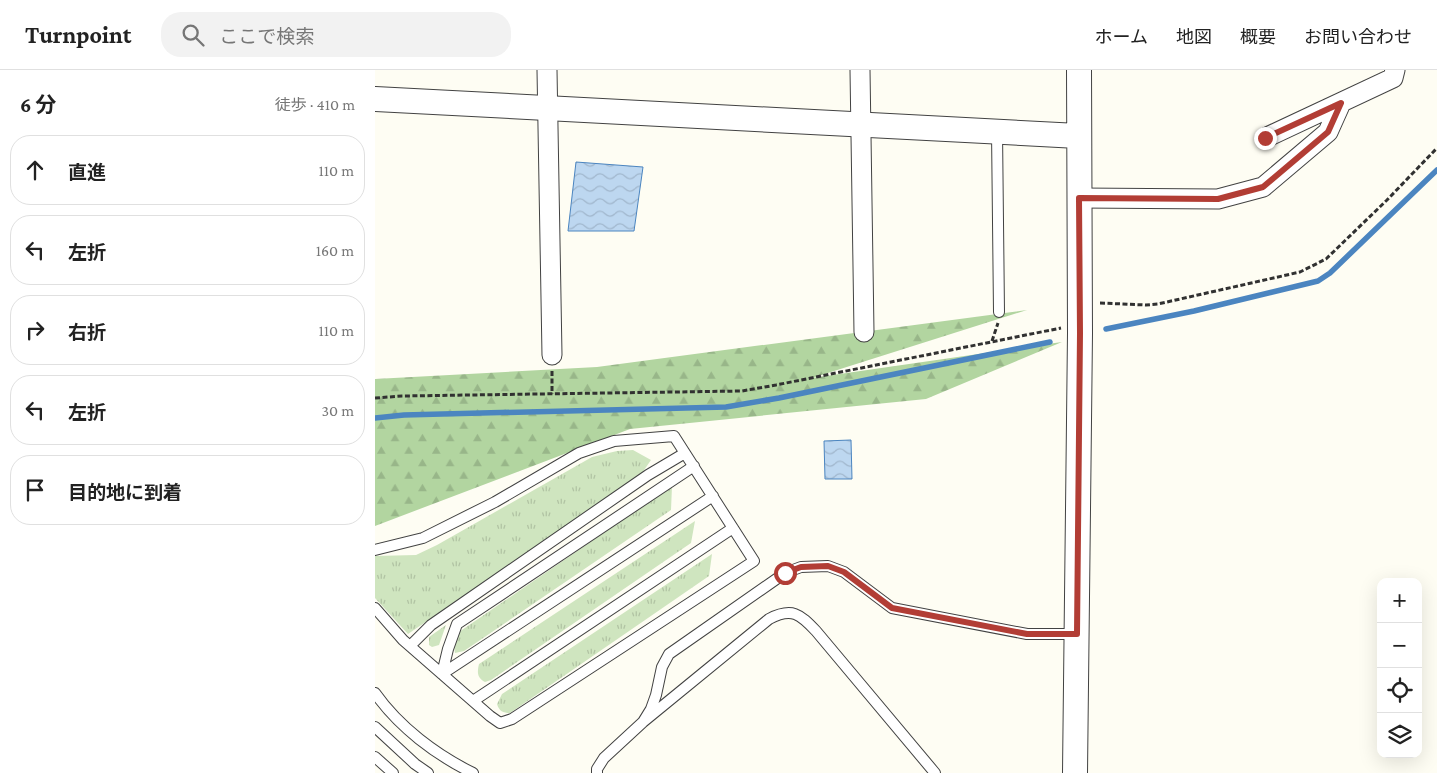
<!DOCTYPE html>
<html lang="ja">
<head>
<meta charset="utf-8">
<style>
	:root { --surface:#fff; --page:#f2f2f2; --text:#222; --muted:#767676; --line:#e0e0e0 }
	body { margin:0; font-family:"Crimson Pro","Noto Sans JP",serif; background:var(--page); color:var(--text) }
	.controls { position:absolute; right:15px; bottom:15px; display:grid; overflow:hidden; border-radius:10px; box-shadow:0 5px 20px #0002 }
	.controls button { width:45px; height:45px; display:grid; place-items:center; padding:0; border:0; border-bottom:1px solid var(--line); background:var(--surface); color:var(--text); font:25px sans-serif }
	.stop { position:absolute; width:15px; height:15px; margin:-11px; border:4px solid #b23d35; border-radius:50%; background:#fff }
	.stop.end { background:#b23d35; border-color:#fff; box-shadow:0 1px 5px #0008 }
	.list { margin:0; padding:0; list-style:none }
	h2 { display:flex; justify-content:space-between; align-items:center; height:65px; margin:0; padding:0 20px; font-size:21px }
	h2 small { font-size:16px; font-weight:400; color:var(--muted) }
	.list li { display:grid; grid-template-columns:32px 1fr auto; gap:15px; align-items:center; box-sizing:border-box; height:70px; margin:0 10px 10px; padding:0 10px; border:1px solid var(--line); border-radius:20px }
	.list b { display:block; font-size:19px; white-space:nowrap }
	.list em { font-size:16px; font-style:normal; color:var(--muted) }
	.icon { flex:none; width:28px; height:28px; fill:none; stroke:currentColor; stroke-width:2; stroke-linecap:round; stroke-linejoin:round }
	.map { position:relative; flex:none; width:1062px; height:703px; overflow:hidden }
	header { display:flex; align-items:center; gap:30px; box-sizing:border-box; height:70px; padding:0 25px; background:var(--surface); border-bottom:1px solid var(--line) }
	header strong { font-size:24px }
	nav { display:flex; gap:28px; margin-inline-start:auto; font-size:18px }
	.search { width:350px; height:45px; background:var(--page); display:flex; align-items:center; gap:12px; box-sizing:border-box; padding:0 18px; border-radius:20px; color:var(--muted); font-size:19px }
	main { display:flex }
	aside { flex:1; background:var(--surface) }
	.map>svg:first-child { display:block }
	.grass { fill:url(#grass-tufts) }
	.forest { fill:url(#forest-firs) }
	.water { fill:url(#water-waves); stroke:#4b85c0 }
	.lines { fill:none; stroke-linecap:round; stroke-linejoin:round }
	.stream { stroke:#4b85c0; stroke-width:5.5 }
	.service-casing { stroke:#424242; stroke-width:12 }
	.minor-casing { stroke:#424242; stroke-width:21 }
	.tertiary-casing { stroke:#424242; stroke-width:26 }
	.path { stroke:#313131; stroke-width:3; stroke-dasharray:5 2.5; stroke-linecap:butt }
	.service { stroke:#fff; stroke-width:10 }
	.minor { stroke:#fff; stroke-width:19 }
	.tertiary { stroke:#fff; stroke-width:24 }
	.route { stroke:#b23d35; stroke-width:6 }
</style>
</head>
<body>
<header>
<strong>Turnpoint</strong>
<div class="search"><svg class="icon" aria-label="search" viewBox="0 0 24 24"><circle cx="10" cy="10" r="6"/><path d="M15 15l6 6"/></svg>ここで検索</div>
<nav><a>ホーム</a><a>地図</a><a>概要</a><a>お問い合わせ</a></nav>
</header>
<main>
<aside>
<h2>6 分<small>徒歩 · 410 m</small></h2>
<ul class="list">
<li><svg class="icon" aria-label="ahead" viewBox="0 0 24 24"><path d="M12 20V5M6 11l6-6 6 6"/></svg><div><b>直進</b></div><em>110 m</em></li>
<li><svg class="icon" aria-label="left" viewBox="0 0 24 24"><path d="M17 20v-9H6M10 6l-5 5 5 5"/></svg><div><b>左折</b></div><em>160 m</em></li>
<li><svg class="icon" aria-label="right" viewBox="0 0 24 24"><path d="M7 20v-9h11M14 6l5 5-5 5"/></svg><div><b>右折</b></div><em>110 m</em></li>
<li><svg class="icon" aria-label="left" viewBox="0 0 24 24"><path d="M17 20v-9H6M10 6l-5 5 5 5"/></svg><div><b>左折</b></div><em>30 m</em></li>
<li><svg class="icon" aria-label="arrive" viewBox="0 0 24 24"><path d="M6 21V4h12l-3 4 3 4H6"/></svg><div><b>目的地に到着</b></div></li>
</ul>
</aside>
<div class="map">
<svg width="1062" height="703" viewBox="0 0 1062 703">
	<defs>
		<pattern id="grass-tufts" width="24" height="20" patternUnits="userSpaceOnUse" patternTransform="scale(1.25)"><rect width="24" height="20" fill="#cfe5bf"/><path d="M3 7l-1-3M5 7V3M7 7l1-3M15 17l-1-3M17 17v-4M19 17l1-3" fill="none" stroke="#b1c3a3"/></pattern>
		<pattern id="forest-firs" width="22" height="20" patternUnits="userSpaceOnUse" patternTransform="scale(1.25)"><rect width="22" height="20" fill="#b2d5a0"/><path d="M5 1l3.5 6h-7zM16 11l3.5 6h-7z" fill="#98b689"/></pattern>
		<pattern id="water-waves" width="16" height="10" patternUnits="userSpaceOnUse" patternTransform="scale(1.25)"><rect width="16" height="10" fill="#bdd7f0"/><path d="M0 5q4-4 8 0t8 0" fill="none" stroke="#a1b7cd"/></pattern>
	</defs>
	<rect width="100%" height="100%" fill="#fefdf3"/>
	<path class="grass" d="M258 380 276 390 265 406 33 564 0 528V486L41 485 62 475 217 387 242 381Z
		M297 416 296 440 89 581 80 583 79 576 84 562Z
		M320 451 316 473 116 610 110 612C102 608 102 602 104 594Z
		M337 484 334 506 135 643C128 643 124 641 122 634L127 624Z
		M71 555 64 575 57 577 54 575V567Z"/>
	<path class="forest" d="M652 240 437 308 687 272 551 329 255 359 0 456V309L222 297Z"/>
	<path class="water" d="M201 92 268 97 259 161H193Z
		M476 370 477 409H450L449 371Z"/>
	<g class="lines">
		<path class="stream" d="M731 259 819 241 943 211 955 203 1062 100
			M0 348 29 345 351 337 404 328 675 272"/>
		<defs>
			<path id="service" d="M622 61 624 242
				M0 480 48 468 120 432 204 383 239 371 299 366 379 491 137 649 125 653 115 646 28 570 0 538
				M35 576 56 555 273 405 310 383
				M67 604 73 579 82 554 319 396
				M67 604 338 426
				M0 623C24 657 61 685 98 703
				M98 631 358 458
				M268 652 276 639 281 625 287 597 294 584 410 503 426 497 453 496 469 502 517 538 652 564H702
				M0 657 40 694 53 703
				M0 687 18 703
				M222 703V699L229 688 268 652 394 549C417 537 425 544 441 561L560 703"/>
			<path id="minor" d="M172 0 177 285
				M485 0 489 262
				M890 68 1018 8 1020 0
				M704 128 843 129 888 117 953 62 966 33"/>
			<path id="tertiary" d="M0 29 703 66
				M700 703 705 263 704 0"/>
		</defs>
		<use href="#service" class="service-casing"/>
		<use href="#minor" class="minor-casing"/>
		<use href="#tertiary" class="tertiary-casing"/>
		<path class="path" d="M725 233 771 235 783 234 925 202 951 189 1012 130 1062 78
			M617 271 623 253
			M177 301V324
			M0 328 27 326 367 321 401 315 686 258"/>
		<use href="#service" class="service"/>
		<use href="#minor" class="minor"/>
		<use href="#tertiary" class="tertiary"/>
	</g>
	<g class="lines">
		<path class="route" d="M410 503 426 497 453 496 469 502 517 538 652 564H702L705 263 704 128 843 129 888 117 953 62 966 33 890 68"/>
	</g>
</svg>
<div class="controls">
<button>+</button>
<button>−</button>
<button><svg class="icon" aria-label="locate" viewBox="0 0 24 24"><circle cx="12" cy="12" r="6"/><path d="M12 2v4M12 18v4M2 12h4M18 12h4"/></svg></button>
<button><svg class="icon" aria-label="layers" viewBox="0 0 24 24"><path d="M12 4l9 5-9 5-9-5zM3 14l9 5 9-5"/></svg></button>
</div>
<div class="stop" style="left:410px;top:503px"></div>
<div class="stop end" style="left:890px;top:68px"></div>
</div>
</main>
</body>
</html>
